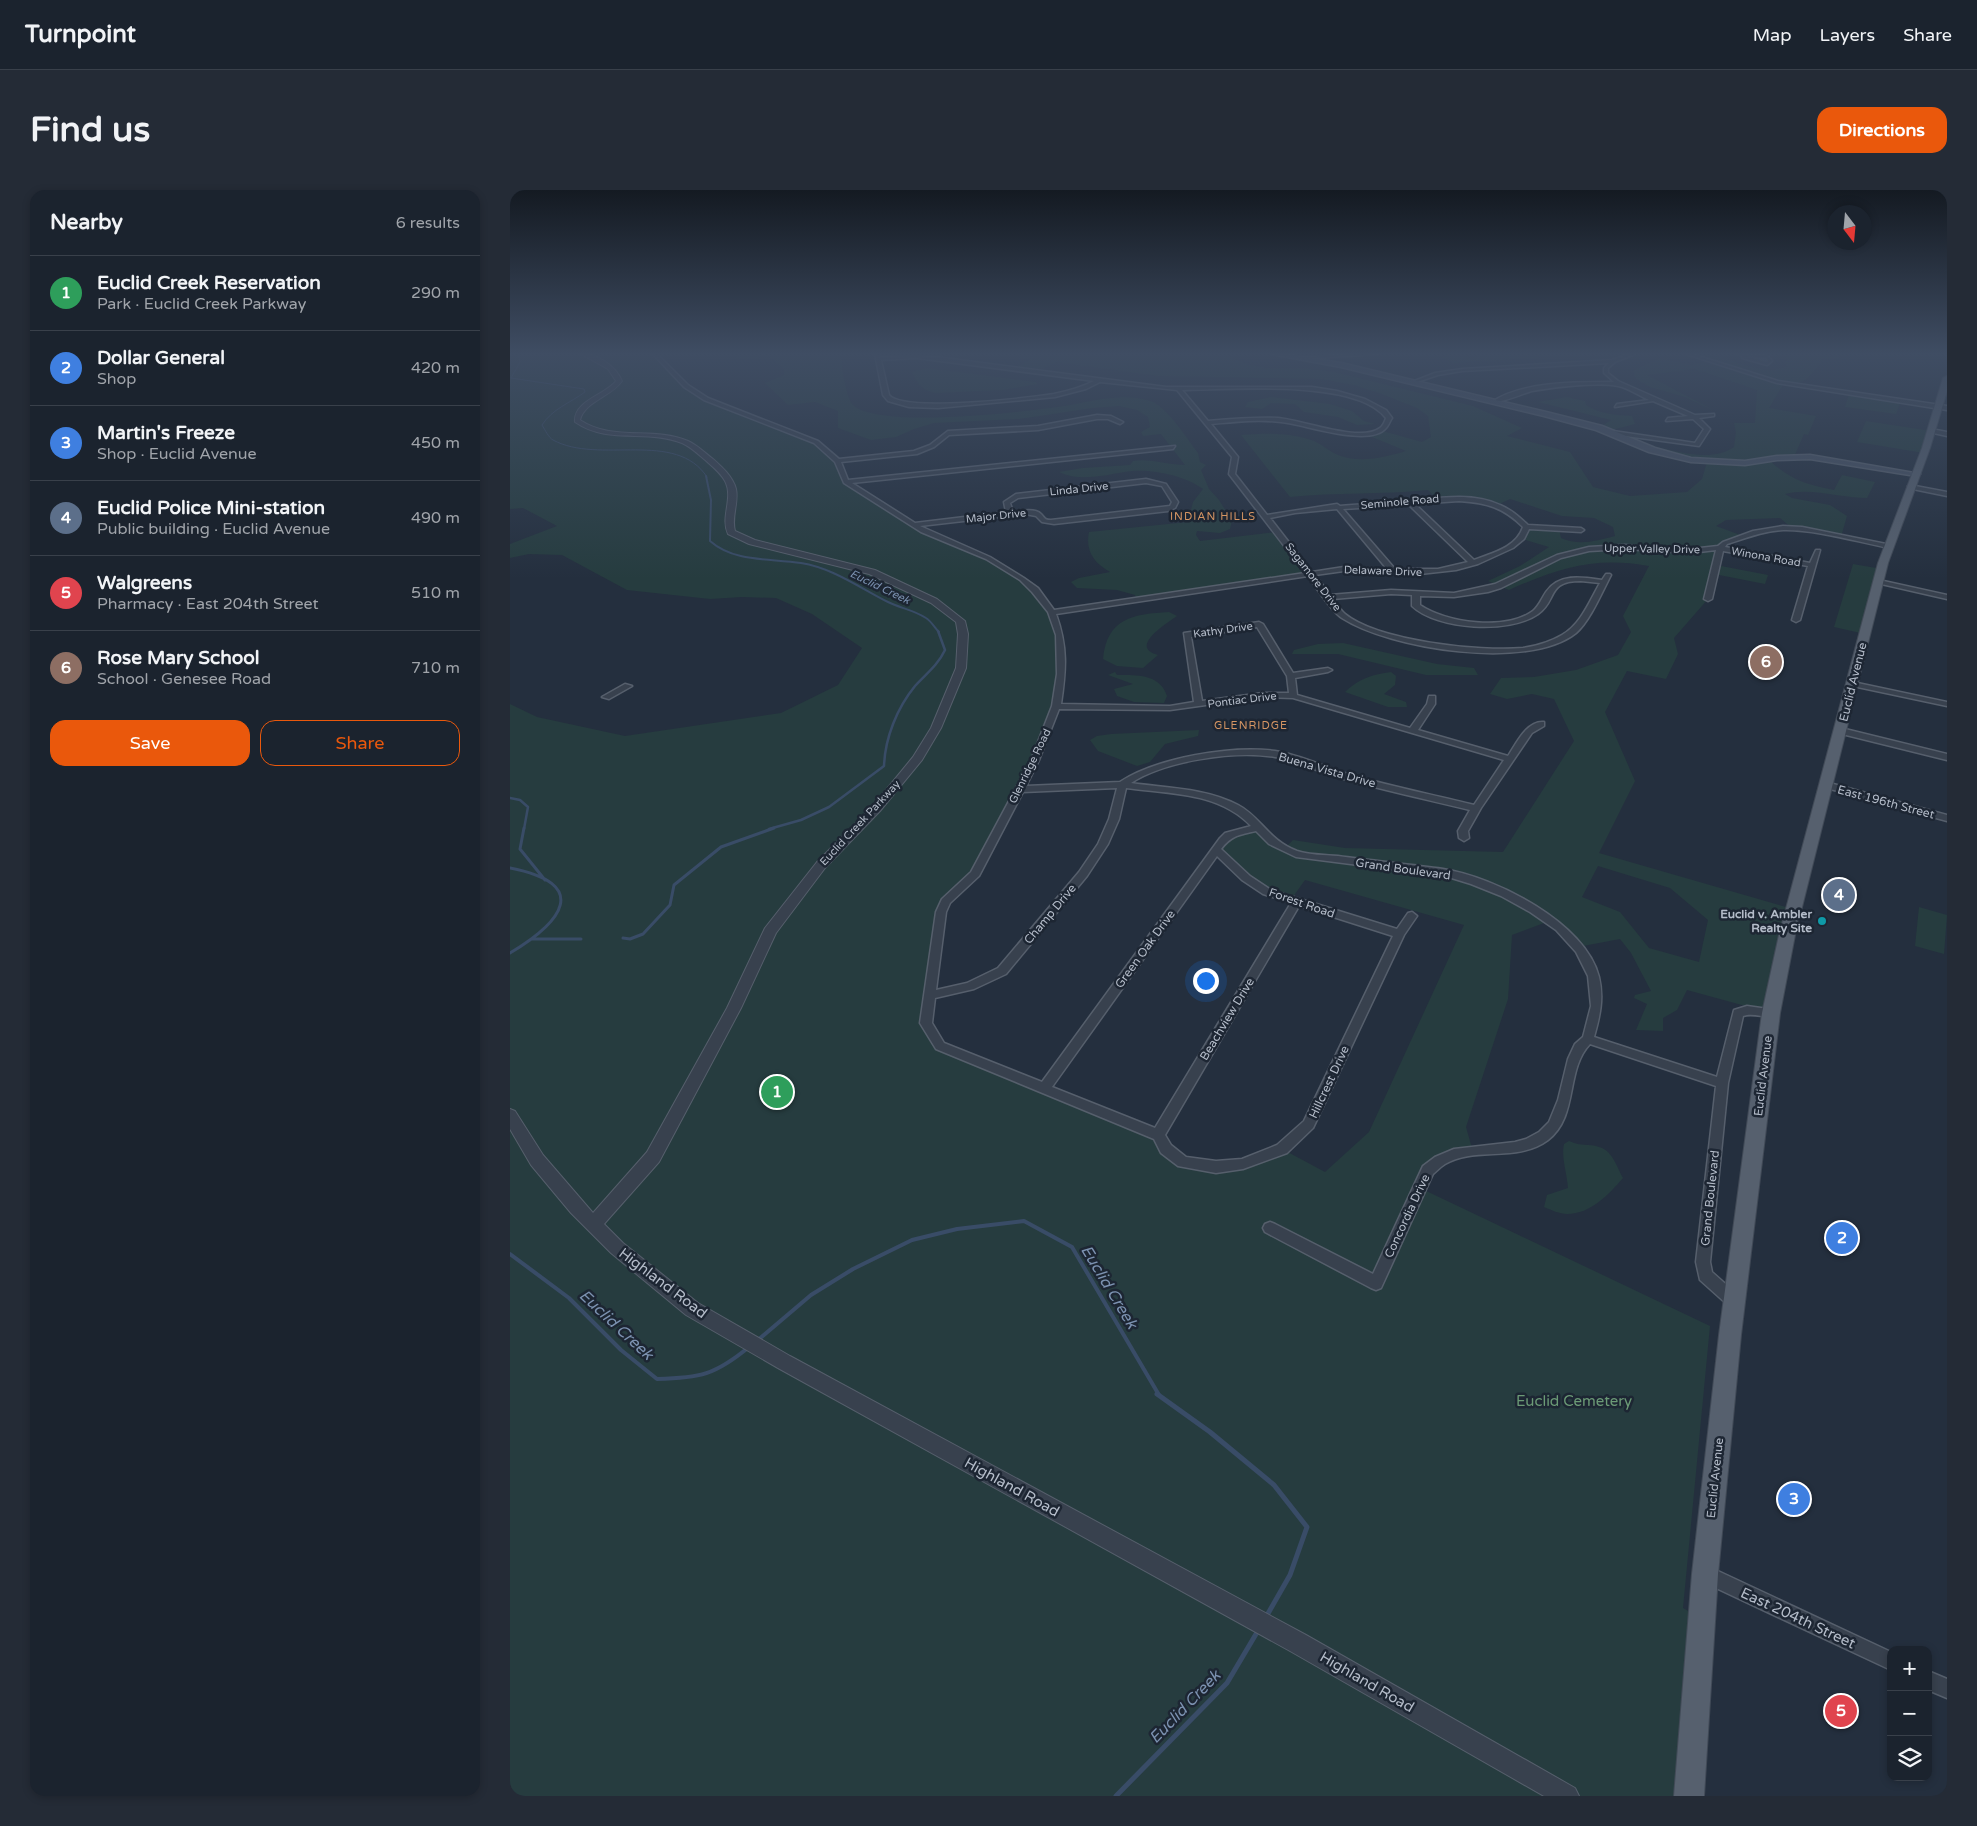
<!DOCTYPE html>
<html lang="en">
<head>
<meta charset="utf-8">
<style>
	:root { --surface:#1b232e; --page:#242b36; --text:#f1f3f6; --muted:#a0a4aa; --line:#39404a; --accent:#ea580c }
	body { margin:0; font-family:"Varela Round",sans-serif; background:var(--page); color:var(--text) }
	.controls { position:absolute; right:15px; bottom:15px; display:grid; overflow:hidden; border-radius:10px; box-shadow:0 2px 8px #0003 }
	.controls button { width:45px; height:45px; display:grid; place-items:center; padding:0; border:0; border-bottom:1px solid var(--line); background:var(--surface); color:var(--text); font:25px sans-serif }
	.compass { position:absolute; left:1317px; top:15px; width:45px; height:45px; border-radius:50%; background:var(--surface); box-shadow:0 2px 8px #0003; rotate:164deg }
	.you { position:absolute; left:695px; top:790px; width:18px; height:18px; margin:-12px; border:4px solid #fff; border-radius:50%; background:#1a73e8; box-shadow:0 0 0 8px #1a73e833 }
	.badge { display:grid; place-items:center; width:32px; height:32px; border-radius:50%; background:var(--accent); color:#fff; font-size:16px; font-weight:700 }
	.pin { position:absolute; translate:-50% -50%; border:2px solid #fff; box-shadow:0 1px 5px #0006 }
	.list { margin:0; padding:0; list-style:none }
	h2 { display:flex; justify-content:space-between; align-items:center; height:65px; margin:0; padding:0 20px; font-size:21px }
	h2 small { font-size:16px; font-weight:400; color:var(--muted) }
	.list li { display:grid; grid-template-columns:32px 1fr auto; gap:15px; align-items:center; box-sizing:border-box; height:75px; padding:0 20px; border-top:1px solid var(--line) }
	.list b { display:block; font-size:19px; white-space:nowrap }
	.list p { margin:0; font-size:16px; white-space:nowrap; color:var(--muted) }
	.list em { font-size:16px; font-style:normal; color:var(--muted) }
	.actions { display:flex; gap:10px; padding:15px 20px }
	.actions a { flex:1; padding:11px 0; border:1px solid var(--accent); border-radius:15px; text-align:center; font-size:18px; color:var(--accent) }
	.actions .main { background:var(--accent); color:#fff }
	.icon { flex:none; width:28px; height:28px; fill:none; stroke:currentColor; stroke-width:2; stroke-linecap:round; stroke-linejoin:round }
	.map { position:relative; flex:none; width:1437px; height:1606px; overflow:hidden; border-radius:15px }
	header { display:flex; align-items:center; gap:30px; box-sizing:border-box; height:70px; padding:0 25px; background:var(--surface); border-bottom:1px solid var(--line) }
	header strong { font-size:24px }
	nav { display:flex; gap:28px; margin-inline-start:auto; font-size:18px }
	.intro { display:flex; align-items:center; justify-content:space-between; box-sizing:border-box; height:120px; padding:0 30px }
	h1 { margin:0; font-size:35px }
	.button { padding:12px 22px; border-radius:15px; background:var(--accent); color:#fff; font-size:18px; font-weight:700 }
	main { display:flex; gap:30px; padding:0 30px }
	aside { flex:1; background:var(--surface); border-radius:15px; box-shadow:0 2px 8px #0003 }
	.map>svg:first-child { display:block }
	.green { fill:#263c3f; fill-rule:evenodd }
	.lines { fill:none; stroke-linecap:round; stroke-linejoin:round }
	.stream-far5 { stroke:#394c67; stroke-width:1 }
	.stream-far4 { stroke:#394c67; stroke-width:2 }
	.stream-far3 { stroke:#394c67; stroke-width:2.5 }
	.stream-far2 { stroke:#394c67; stroke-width:3 }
	.stream-far1 { stroke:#394c67; stroke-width:4 }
	.stream { stroke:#394c67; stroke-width:5 }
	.minor-casing { stroke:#565f6c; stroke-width:3 }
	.tertiary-casing { stroke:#565f6c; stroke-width:2 }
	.secondary-casing { stroke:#565f6c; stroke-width:3 }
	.primary-casing { stroke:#414a57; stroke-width:2 }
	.minor { fill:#38414e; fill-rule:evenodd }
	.tertiary { fill:#38414e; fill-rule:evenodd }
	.secondary { fill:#465061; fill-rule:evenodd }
	.primary { fill:#56606e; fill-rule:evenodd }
	.culture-dot { fill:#0f9aa8; stroke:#1d2633; stroke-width:2 }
	.labels { text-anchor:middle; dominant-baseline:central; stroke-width:5; stroke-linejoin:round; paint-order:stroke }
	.far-street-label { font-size:11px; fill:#b4bcc9; stroke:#1d2633 }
	.far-neighbourhood-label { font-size:11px; letter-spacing:1px; fill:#d59563; stroke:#1d2633 }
	.far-water-label { font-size:11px; font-style:italic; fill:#7c92b1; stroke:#1d2633 }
	.street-label { font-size:12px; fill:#b4bcc9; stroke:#1d2633 }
	.poi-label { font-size:12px; font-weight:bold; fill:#b4bcc9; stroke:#1d2633; text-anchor:end }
	.near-street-label { font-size:15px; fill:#b4bcc9; stroke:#1d2633 }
	.near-park-label { font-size:15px; fill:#6b9a76; stroke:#1d2633 }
	.near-water-label { font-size:16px; font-style:italic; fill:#7c92b1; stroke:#1d2633 }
</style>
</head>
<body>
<header>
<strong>Turnpoint</strong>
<nav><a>Map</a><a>Layers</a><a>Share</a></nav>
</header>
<div class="intro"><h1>Find us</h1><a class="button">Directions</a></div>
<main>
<aside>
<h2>Nearby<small>6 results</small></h2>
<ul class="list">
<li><span class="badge" style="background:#2e9e5b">1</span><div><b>Euclid Creek Reservation</b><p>Park · Euclid Creek Parkway</p></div><em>290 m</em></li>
<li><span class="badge" style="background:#3f7fe0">2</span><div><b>Dollar General</b><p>Shop</p></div><em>420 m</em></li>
<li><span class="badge" style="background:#3f7fe0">3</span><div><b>Martin's Freeze</b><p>Shop · Euclid Avenue</p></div><em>450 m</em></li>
<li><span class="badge" style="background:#5c6f8a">4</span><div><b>Euclid Police Mini-station</b><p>Public building · Euclid Avenue</p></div><em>490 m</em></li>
<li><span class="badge" style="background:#e0444e">5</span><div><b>Walgreens</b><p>Pharmacy · East 204th Street</p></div><em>510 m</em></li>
<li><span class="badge" style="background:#8d6e63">6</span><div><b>Rose Mary School</b><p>School · Genesee Road</p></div><em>710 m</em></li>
</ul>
<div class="actions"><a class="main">Save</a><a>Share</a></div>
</aside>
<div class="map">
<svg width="1437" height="1606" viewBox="0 0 1437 1606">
	<rect width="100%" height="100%" fill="#242f3e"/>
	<path class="green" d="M0 164H145L173 193 196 209 306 252 323 265 336 291 405 335 478 368 512 389 542 422 550 445 551 484 537 542 465 684 436 711 416 834 431 856 648 945 673 972 706 977 772 959 815 982 859 942 954 735 795 690 780 711 757 702 706 660 713 650 748 637 774 659 783 650 835 658 993 662 1064 551 1044 509 1022 504 997 509 980 504 991 488 1024 487 1066 480 1108 465 1121 442 1113 426 1139 376C1085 366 1048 378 999 400L978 391 1010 376 1039 357 1012 349 1016 337 1049 339 1051 348C1069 356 1086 351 1105 346L1103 337 1084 328 1052 326 1000 309 985 316 975 313 927 309 918 300C872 305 826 302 780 307L731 245C754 243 782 242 804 251 813 255 821 263 831 266 851 273 877 267 896 261L857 245 869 240 912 252 921 247 918 226 907 218 869 203 844 195 811 189 648 186 546 172 527 182 503 179 521 169 485 164H704L722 167 736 174 757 178H792L824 182 963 216 1012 238 997 246 1060 262 1083 297 1120 306 1177 302 1192 289 1197 272 1139 259 1142 256C1167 261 1201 273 1224 257L1226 242 1224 233H1245L1247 200 1185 179 1137 185 1207 222 1175 207 1140 197 1126 189 1123 181 1149 168 1182 175 1199 170 1178 164C1187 164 1197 163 1205 165 1227 171 1254 187 1277 176L1275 173 1277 167 1265 164H1306L1334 168 1313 169C1301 184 1296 197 1274 193L1259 218 1306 226 1298 245 1294 244 1284 267 1259 270C1279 289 1297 295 1324 300L1332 285 1365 292 1357 308C1330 308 1301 297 1275 304L1282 308 1320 315 1337 326 1331 347 1283 339 1270 328 1216 330 1206 336 1233 346 1215 353 1206 375 1258 385 1255 394 1204 384 1198 409 1164 448 1168 464 1156 489 1117 481 1095 522 1125 591 1089 663 1283 719 1261 823 1177 800 1167 820 1153 828V841L1126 840 1137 814 1124 808 1125 805 1141 801 1121 763 1110 749 1068 757 1042 730 1002 745 998 809 956 937 963 962 932 969 910 998 1200 1136 1173 1418 1192 1429 1179 1606H0V514L27 527 115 546 271 523 328 495 352 458 302 424 266 408 232 407 200 409 117 400 52 365 19 364 0 368V354L47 336 13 318 0 319ZM1088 676 1160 698 1198 730 1189 772 1139 758 1110 722 1072 707Z
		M201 164H331C331 174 336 208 343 215 370 240 522 221 561 215 587 210 614 203 640 211 656 215 678 250 688 263L690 272 696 275 691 280 699 299 709 310 722 331 720 339 710 343 687 341 686 345 690 351 767 342 801 385 627 410 625 405 607 400 567 398 561 392 569 388 600 382C584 373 575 361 579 342L678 332 683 312 693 299C676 286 643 279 622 281 597 284 572 293 549 282L573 278 620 275 623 271C639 268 658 275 675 275L651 244 633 246 631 242 640 237 638 227 627 220 609 216 583 218 509 229 424 233 404 239 386 247 361 250 328 238V221L305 212 278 215 255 193 274 185V179L260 167 234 169Z
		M967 164H1089L944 173 930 167C942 163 954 169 966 167Z
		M417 178 525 192 528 194 493 200 425 203C411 199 408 195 402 182Z
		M1339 204 1391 211 1386 224 1335 217Z
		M761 207 820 214 842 221 854 231 865 234 847 235 828 227 794 222 785 214 761 213 752 219 735 217 738 212Z
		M1057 207 1075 211 1076 215C1090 224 1106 225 1122 226L1125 234 1098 241 1089 238 1101 230 1028 212Z
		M1356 231 1421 241 1414 263 1347 252Z
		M1343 374 1372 379 1355 444 1324 437Z
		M659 422 667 426C659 432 617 457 648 465L633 478 607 476 593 469C597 428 623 424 659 422Z
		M833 453 927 474 964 478 968 485H916L828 464H782L784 460 808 454Z
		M605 482 607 485C627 485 650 484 657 506L654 513 624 512 607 506 604 499 623 494 598 485Z
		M881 482 886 486 885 495 874 504 896 512 897 517H878L835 502C848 489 863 484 881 482Z
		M689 540 688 546 655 554 640 572 627 576 588 561 580 550 587 546 601 544Z
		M1409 717 1437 725 1434 764 1405 756Z
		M1059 951C1072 957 1078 953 1089 957 1102 960 1107 977 1113 988 1099 1004 1081 1024 1057 1024 1050 1024 1041 1020 1034 1017L1037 1005 1058 998C1057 983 1051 967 1054 954Z"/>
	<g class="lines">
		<path class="stream-far5" d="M8 164 10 172 1 188 74 199 75 202C60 213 42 219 32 235 35 240 39 248 43 250 89 275 166 239 197 287"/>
		<path class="stream-far4" d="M196 286 201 310 200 351C225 373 261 368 291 373 323 378 350 398 378 412 390 418 404 420 416 428 421 431 425 438 429 442"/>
		<path class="stream-far3" d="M0 608 10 610 18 617 14 639
			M259 639 291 630 319 617 374 576C375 548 387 518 405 496 416 484 428 475 435 460L428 441"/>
		<path class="stream-far2" d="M14 638 10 659 35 690
			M0 678C82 694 52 732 0 763
			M113 748 120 749 133 744 160 715 164 695 211 657 264 638
			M23 749H71"/>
		<path class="stream-far1" d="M0 1064 59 1108 111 1160 147 1189C190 1188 205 1185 239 1157
			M248 1150 301 1105 343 1079 402 1050 447 1039 514 1031 562 1057 649 1205"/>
		<path class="stream" d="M647 1204 700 1242 764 1295 797 1337 780 1385 756 1427
			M606 1606 717 1493 749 1439"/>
		<defs>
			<path id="minor" d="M143 164H147L178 195 198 208 308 251 329 269 404 261 420 255 438 241 528 236 587 225 601 226 613 232 610 234 598 229H587L528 240 439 245 424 257 407 264 331 272 338 290 665 256 663 259 342 293 405 333 496 322 494 312 506 304 636 289 656 294 668 312 665 318 658 321 544 334 532 332 526 326 515 324 410 336 480 367 514 388 528 398 544 420 795 383 719 284 722 267 667 200 590 192 576 199 545 207 428 218 399 217 378 211 373 205 365 164H369L370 167 407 166 434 168 656 197H802L827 201 855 209 876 220 882 228C880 231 878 236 876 238 859 258 794 234 771 232 747 229 724 232 701 234L728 267 725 284 757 325 827 314 830 316C850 314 871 314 891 312 923 309 960 301 990 315 1002 320 1009 327 1018 335L1071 338 1074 340 1071 342 1019 339 1014 349 1003 358 968 374 946 380 910 384 834 381 805 385 820 405 881 400 944 403 985 394 1047 365 1079 357 1114 355 1181 359 1208 356 1213 352 1243 341 1273 336 1292 337 1381 355 1382 356 1379 358C1349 352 1303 339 1273 340 1253 341 1236 348 1217 354L1215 357 1300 373 1306 360H1310L1290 430 1286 432 1282 430 1298 376 1213 361 1202 409 1198 411 1194 409 1206 360 1181 363 1114 359 1079 361 1051 368 991 398 978 402 944 407 910 406V415C936 433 996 441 1023 421 1029 416 1032 408 1036 402 1049 383 1072 387 1092 390L1096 384H1100L1101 385C1092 402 1080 431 1066 443 1018 481 880 459 832 428 820 420 807 398 798 386L546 424C558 457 556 480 551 514L660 516 684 512 674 443 749 432 753 434 783 483 818 478 822 480 818 482 785 488 787 505 900 538 917 514 919 506H925V514L908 540 998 566C1006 554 1017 530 1034 532V536L1022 543 971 618 958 641 959 648 954 651 949 648 948 641 960 620C915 609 868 599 823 586 804 580 785 570 765 567 725 560 654 571 621 593 656 598 695 598 728 615 751 627 758 650 787 661 799 665 815 665 828 666 863 671 898 674 933 679 985 687 1076 733 1089 787 1094 808 1090 826 1084 847L1207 887 1224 820 1237 816 1265 820 1267 823 1265 826C1255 829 1244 822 1233 826L1218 893 1200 1072 1202 1082 1229 1106 1231 1111 1229 1116 1224 1118 1219 1116 1190 1090 1186 1072 1206 896 1080 854C1055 880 1069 926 1038 950 1007 973 965 956 935 974 930 977 927 981 923 984L871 1098 866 1100 861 1098 755 1042 753 1038 755 1034 760 1032 765 1034 863 1084 913 976 925 967 944 959 1005 952 1016 949 1029 942 1039 932 1048 910 1058 869 1065 854 1073 847 1081 816 1078 786 1066 762 1046 740 1020 722 991 706 961 694 935 686 786 667 759 654 746 641C729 645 722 645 711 659L740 686 761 700 887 739 898 723 902 722 907 726 894 745 803 938 777 963 733 979 706 983 668 976 651 963 644 949 426 859 410 833 426 722 432 709 461 682 521 570 542 516 547 484 546 445 538 422 522 402 510 390 476 369 411 342 334 293 325 272 304 253 194 210 174 197ZM407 168 584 191C572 197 558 201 544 204 518 208 393 223 379 205L371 170ZM672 200C719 200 846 188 876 228 875 231 873 236 870 238 850 253 793 230 768 228 745 227 721 229 698 231ZM636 293 652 296 662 312 660 316 541 330C534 330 535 328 531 324 525 318 510 321 503 322L500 313 508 308ZM949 311C977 313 993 317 1013 337 1006 358 982 363 964 370L905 314ZM899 315 958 372 928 379H885L833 319ZM827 319 877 379 834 377 802 382 760 328 785 323ZM1071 391 1090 393C1079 412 1071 434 1052 445 1040 452 1026 456 1013 458 970 462 868 451 835 424 830 420 827 413 823 409L881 404 902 405V416C927 440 1000 444 1028 424 1048 410 1036 391 1071 391ZM747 437 777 486 779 503H753L692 511 681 447ZM753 507 783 508 994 570 964 615C924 605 884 597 845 586 818 579 792 565 765 561 722 555 646 568 610 592L516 596 529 570 549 519 660 520ZM607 598 599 629 588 654 569 682 488 778 457 793 426 800 436 722 440 713 469 686 513 602ZM616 598C659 604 709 602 741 636L715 643 710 648 532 892 434 853 422 833 425 808 464 799 496 784 577 686 598 654 609 629ZM707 666 732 690 753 704 781 713 645 938 542 897ZM789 716 883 746 794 931 767 955 732 969 706 971 676 967 661 955 655 945Z
				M843 164H868L790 169 788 168Z
				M1119 164H1125L1105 172 1098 178V183L1108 191 1185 225 1204 224V226L1189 228 1200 239 1189 256 1101 244 1103 241 1185 253 1194 239 1183 229 1156 231 1158 228 1178 226 1143 211 1105 217 1107 214 1139 210C1130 206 1116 197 1108 196 1087 192 1044 197 1022 201 1014 203 988 214 982 212 1013 191 1068 192 1104 192L1094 183V178L1099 173 952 181 928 185 904 193 902 192 925 183 952 179 1102 170Z
				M1176 164H1182L1268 191 1437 216V220L1267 193Z
				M1227 164 1258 166 1262 171 1257 175 1232 168V166ZM1237 166 1256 168 1258 171 1256 172Z
				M1421 239 1437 242V246L1419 242Z
				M1400 295 1437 302V306L1398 298V296Z
				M1369 390 1437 405V409L1367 393V391Z
				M1338 491 1437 512V516L1338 495Z
				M115 494 122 496 99 509 92 507Z
				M1331 538 1437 564V570L1328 543V539Z
				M1316 592 1437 625V631L1313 597 1311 595Z
				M1195 1375 1381 1462V1480L1189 1390 1186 1384 1189 1378Z
				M1418 1481 1437 1489V1508L1418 1500Z"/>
			<path id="tertiary" d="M71 164C87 163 106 176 112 191 101 207 75 211 70 230 103 252 143 236 178 251 187 255 195 263 203 269 212 277 223 287 226 299 229 313 221 327 225 341L245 350 365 380 427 409 455 431 458 444 456 478 431 538 412 570 370 621 315 678 266 743 231 818 149 972 94 1034 113 1053 188 1113 280 1166 796 1445 1065 1598 1069 1606H1034L780 1461 268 1178 176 1125 101 1063 61 1023 21 975 0 939V919L5 921 33 965 83 1023 137 962 217 818 255 738 307 672 362 617 403 567 421 538 446 478 448 444 446 432 421 413 359 384 239 354 218 344C210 327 224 308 215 291 210 282 202 276 194 269 188 264 181 257 172 253 137 239 98 255 65 232 63 211 95 205 106 191L98 179Z"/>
			<path id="secondary" d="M761 164H774L831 173 1036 222 1092 236 1145 258 1181 268 1235 271 1267 266 1300 265 1410 284 1406 286 1300 269 1267 270 1235 275 1181 272 1139 262 1086 240 1034 226 831 177Z"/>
			<path id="primary" d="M1437 186V201L1420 258 1378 373 1285 745 1270 823 1231 1145 1208 1384 1194 1606H1164L1182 1384 1209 1145 1252 823 1269 745 1368 373 1412 258 1433 188Z"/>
		</defs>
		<use href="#minor" class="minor-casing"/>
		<use href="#tertiary" class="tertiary-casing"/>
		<use href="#secondary" class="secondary-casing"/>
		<use href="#primary" class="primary-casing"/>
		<use href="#minor" class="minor"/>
		<use href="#tertiary" class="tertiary"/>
		<use href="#secondary" class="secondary"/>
		<use href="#primary" class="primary"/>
	</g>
	<linearGradient id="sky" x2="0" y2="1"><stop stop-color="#141a22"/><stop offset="0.42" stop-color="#3f4d63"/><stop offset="1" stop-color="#3f4d63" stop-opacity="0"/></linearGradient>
	<rect width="1437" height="389" fill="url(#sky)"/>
	<circle class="culture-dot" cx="1312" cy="731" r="5"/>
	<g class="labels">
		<g class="far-street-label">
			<text transform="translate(569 299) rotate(-6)">Linda Drive</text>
			<text transform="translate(890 312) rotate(-5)">Seminole Road</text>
			<text transform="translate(486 326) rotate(-6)">Major Drive</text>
			<text transform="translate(1142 359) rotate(1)">Upper Valley Drive</text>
			<text transform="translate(1256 367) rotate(10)">Winona Road</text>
			<text transform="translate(873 381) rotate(2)">Delaware Drive</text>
			<text transform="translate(803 387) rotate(52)">Sagamore Drive</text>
			<text transform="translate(713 440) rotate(-8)">Kathy Drive</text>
			<text transform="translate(732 510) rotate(-7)">Pontiac Drive</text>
			<text transform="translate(520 576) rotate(-64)">Glenridge Road</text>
			<text transform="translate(350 633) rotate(-47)">Euclid Creek Parkway</text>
		</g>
		<g class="far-neighbourhood-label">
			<text x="703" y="326">INDIAN HILLS</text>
			<text x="741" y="535">GLENRIDGE</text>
		</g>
		<g class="far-water-label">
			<text transform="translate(370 397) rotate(26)">Euclid Creek</text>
		</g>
		<g class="street-label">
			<text transform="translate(1343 492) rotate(-76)">Euclid Avenue</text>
			<text transform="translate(817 580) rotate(16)">Buena Vista Drive</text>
			<text transform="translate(1376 612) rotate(15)">East 196th Street</text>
			<text transform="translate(893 679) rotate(8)">Grand Boulevard</text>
			<text transform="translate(792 713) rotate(19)">Forest Road</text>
			<text transform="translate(540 724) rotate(-50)">Champ Drive</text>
			<text transform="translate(635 759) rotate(-54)">Green Oak Drive</text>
			<text transform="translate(717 829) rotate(-59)">Beachview Drive</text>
			<text transform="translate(1253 886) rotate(-83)">Euclid Avenue</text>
			<text transform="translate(819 892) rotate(-65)">Hillcrest Drive</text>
			<text transform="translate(1200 1008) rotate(-84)">Grand Boulevard</text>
			<text transform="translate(897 1026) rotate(-65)">Concordia Drive</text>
			<text transform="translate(1205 1288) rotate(-84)">Euclid Avenue</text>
		</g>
		<g class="poi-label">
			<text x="1302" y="724">Euclid v. Ambler<tspan x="1302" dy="14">Realty Site</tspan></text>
		</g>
		<g class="near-street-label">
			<text transform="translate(153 1093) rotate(37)">Highland Road</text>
			<text transform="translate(502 1297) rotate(29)">Highland Road</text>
			<text transform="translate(1288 1428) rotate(25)">East 204th Street</text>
			<text transform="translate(857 1492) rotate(30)">Highland Road</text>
		</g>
		<g class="near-park-label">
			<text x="1064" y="1211">Euclid Cemetery</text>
		</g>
		<g class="near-water-label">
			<text transform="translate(599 1097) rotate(59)">Euclid Creek</text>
			<text transform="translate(106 1135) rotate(43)">Euclid Creek</text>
			<text transform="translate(675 1517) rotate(-46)">Euclid Creek</text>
		</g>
	</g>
</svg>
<div class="controls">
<button>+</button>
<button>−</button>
<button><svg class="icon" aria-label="layers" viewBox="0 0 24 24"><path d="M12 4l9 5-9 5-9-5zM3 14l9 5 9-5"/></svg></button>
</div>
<svg class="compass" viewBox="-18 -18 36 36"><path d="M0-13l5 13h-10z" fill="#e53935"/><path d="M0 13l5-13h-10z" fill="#a0a4aa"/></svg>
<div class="you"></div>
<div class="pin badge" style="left:267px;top:902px;background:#2e9e5b">1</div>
<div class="pin badge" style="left:1332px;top:1048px;background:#3f7fe0">2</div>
<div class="pin badge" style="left:1284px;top:1309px;background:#3f7fe0">3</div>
<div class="pin badge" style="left:1329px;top:705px;background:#5c6f8a">4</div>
<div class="pin badge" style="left:1331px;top:1521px;background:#e0444e">5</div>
<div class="pin badge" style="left:1256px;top:472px;background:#8d6e63">6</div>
</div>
</main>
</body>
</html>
